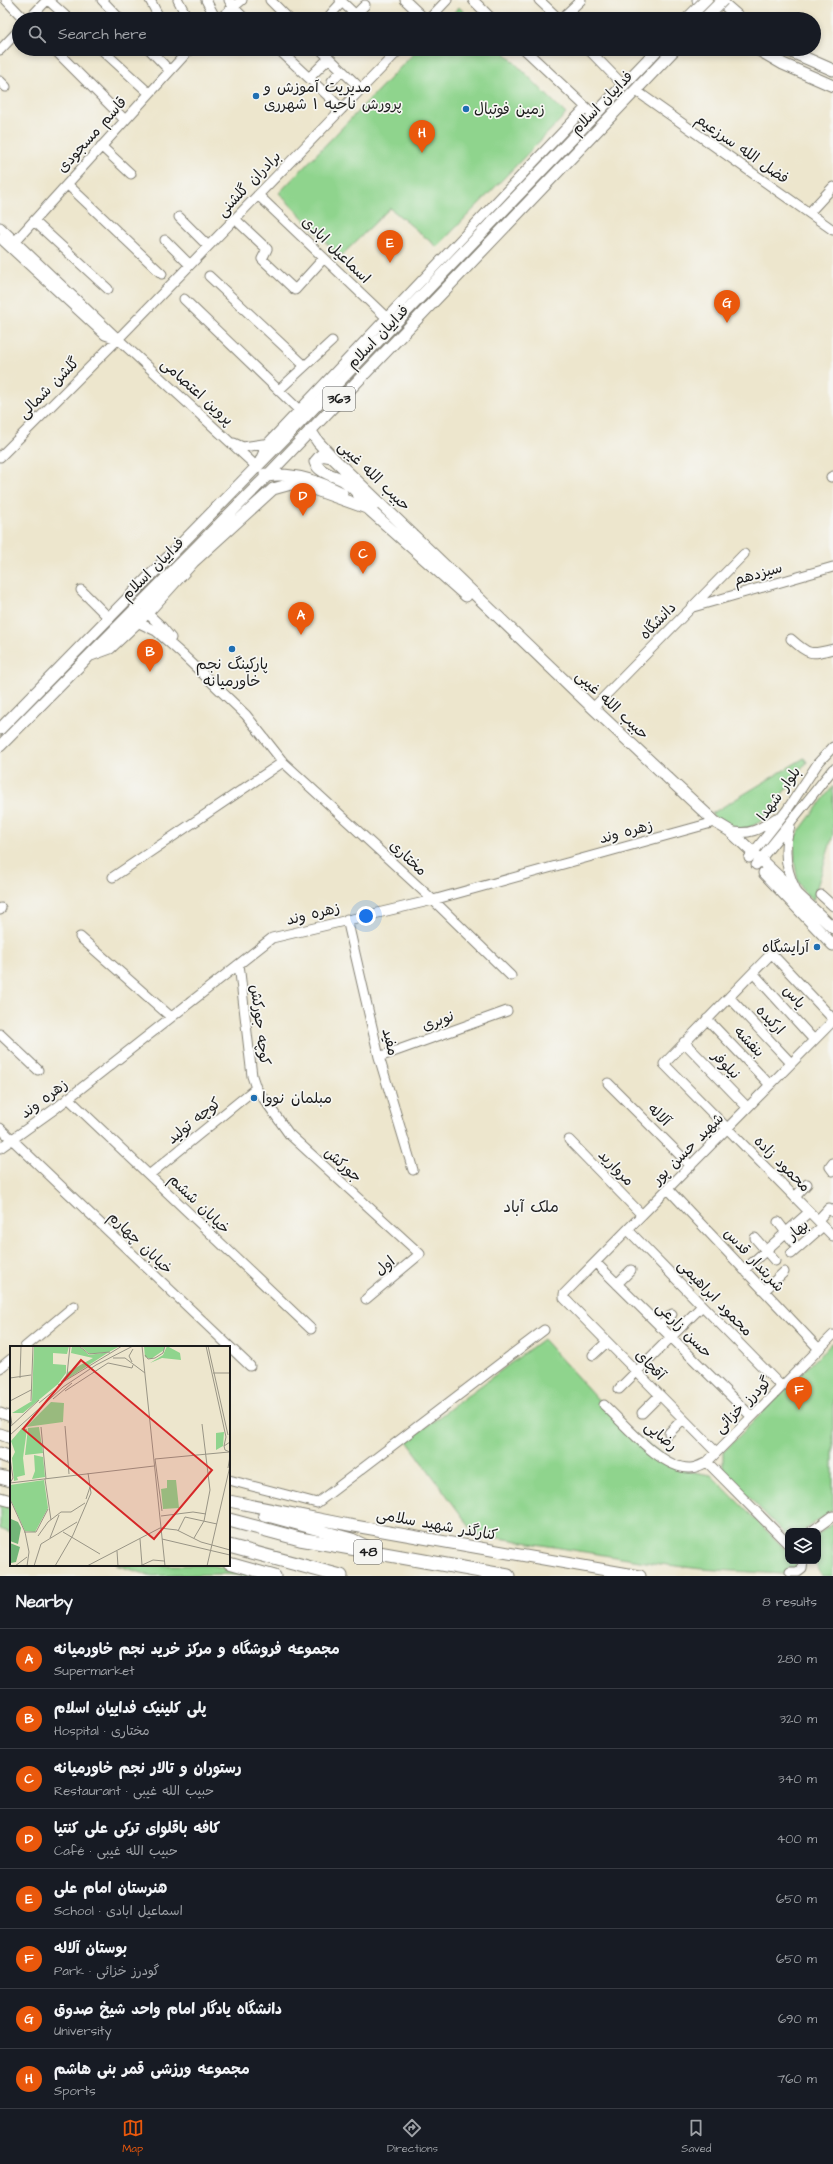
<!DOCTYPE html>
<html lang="en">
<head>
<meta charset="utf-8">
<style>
	:root { --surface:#171b24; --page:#20242c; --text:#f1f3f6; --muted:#9ea1a6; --line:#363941; --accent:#ea580c }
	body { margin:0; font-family:"Architects Daughter","Playpen Sans Arabic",sans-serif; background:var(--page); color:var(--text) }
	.controls { position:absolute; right:12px; bottom:12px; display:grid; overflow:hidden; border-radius:8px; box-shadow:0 2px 6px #0003 }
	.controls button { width:36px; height:36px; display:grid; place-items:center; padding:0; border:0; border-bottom:1px solid var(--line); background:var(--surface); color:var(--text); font:20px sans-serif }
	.you { position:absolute; left:366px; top:916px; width:14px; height:14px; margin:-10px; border:3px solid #fff; border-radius:50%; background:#1a73e8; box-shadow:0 0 0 6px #1a73e833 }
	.badge { display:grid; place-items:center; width:26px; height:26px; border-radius:50%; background:var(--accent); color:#fff; font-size:13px; font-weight:700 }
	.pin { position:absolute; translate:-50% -33px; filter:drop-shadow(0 1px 2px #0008) }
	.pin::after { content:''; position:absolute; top:21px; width:14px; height:12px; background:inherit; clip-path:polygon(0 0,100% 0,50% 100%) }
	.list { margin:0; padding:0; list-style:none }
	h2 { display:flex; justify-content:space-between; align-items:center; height:52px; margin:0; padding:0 16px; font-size:17px }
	h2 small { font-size:13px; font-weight:400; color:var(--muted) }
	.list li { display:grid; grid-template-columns:26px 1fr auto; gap:12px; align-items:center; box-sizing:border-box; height:60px; padding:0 16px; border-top:1px solid var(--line) }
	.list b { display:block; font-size:15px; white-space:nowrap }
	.list p { margin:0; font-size:13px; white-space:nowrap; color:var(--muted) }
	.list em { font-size:13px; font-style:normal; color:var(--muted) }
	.icon { flex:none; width:22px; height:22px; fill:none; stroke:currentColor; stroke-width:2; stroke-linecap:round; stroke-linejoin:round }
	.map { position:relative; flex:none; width:833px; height:1576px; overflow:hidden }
	.search { position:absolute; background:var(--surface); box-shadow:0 2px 6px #0003; left:12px; right:12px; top:12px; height:44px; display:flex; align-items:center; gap:10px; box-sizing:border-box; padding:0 14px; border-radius:22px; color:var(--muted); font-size:15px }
	.sheet { height:532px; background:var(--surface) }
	nav { display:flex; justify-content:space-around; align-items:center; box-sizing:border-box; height:56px; border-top:1px solid var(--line); background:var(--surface); font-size:11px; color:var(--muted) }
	nav a { display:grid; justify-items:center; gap:2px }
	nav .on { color:var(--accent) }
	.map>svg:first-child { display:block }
	.green { fill:#8fd48d; stroke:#567854 }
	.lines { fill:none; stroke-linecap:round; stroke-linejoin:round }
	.minor-casing { stroke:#848174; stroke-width:11 }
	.major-casing { stroke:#848174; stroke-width:13 }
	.highway-casing { stroke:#848174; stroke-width:15 }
	.minor { stroke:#fff; stroke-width:9 }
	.major { stroke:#fff; stroke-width:11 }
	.highway { stroke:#fff; stroke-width:13 }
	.major-bridge-casing { stroke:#848174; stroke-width:13; stroke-linecap:butt }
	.major-bridge { stroke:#fff; stroke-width:11 }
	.poi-dot { fill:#1f6fb2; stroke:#f6f6f2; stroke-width:1.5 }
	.labels { text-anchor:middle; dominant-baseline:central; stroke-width:3.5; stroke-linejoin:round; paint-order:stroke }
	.shield { fill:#f6f6f2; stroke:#5d5d5c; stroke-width:1 }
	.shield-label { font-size:14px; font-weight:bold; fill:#1c1c1c }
	.poi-label { font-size:15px; fill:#1c1c1c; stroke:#f6f6f2; text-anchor:start }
	.street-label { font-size:15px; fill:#1c1c1c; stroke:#f6f6f2 }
	.neighbourhood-label { font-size:16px; fill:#1c1c1c; stroke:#f6f6f2 }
	.inset-road { fill:none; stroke:#999586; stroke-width:1 }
	.view { fill:#d62828; fill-opacity:0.15; stroke:#d62828; stroke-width:2 }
	.inset-edge { fill:none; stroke:#1c1c1c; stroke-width:2 }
</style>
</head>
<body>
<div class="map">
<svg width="833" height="1576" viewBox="0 0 833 1576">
	<rect width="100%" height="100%" fill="#f6f6f2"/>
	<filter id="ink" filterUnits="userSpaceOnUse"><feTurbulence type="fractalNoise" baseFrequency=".025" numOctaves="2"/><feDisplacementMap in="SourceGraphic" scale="8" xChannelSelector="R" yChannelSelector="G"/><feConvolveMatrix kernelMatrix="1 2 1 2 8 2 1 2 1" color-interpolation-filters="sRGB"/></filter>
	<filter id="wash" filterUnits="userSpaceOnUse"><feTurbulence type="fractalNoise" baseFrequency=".012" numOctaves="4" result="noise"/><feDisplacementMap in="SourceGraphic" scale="16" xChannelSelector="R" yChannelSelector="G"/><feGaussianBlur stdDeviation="0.9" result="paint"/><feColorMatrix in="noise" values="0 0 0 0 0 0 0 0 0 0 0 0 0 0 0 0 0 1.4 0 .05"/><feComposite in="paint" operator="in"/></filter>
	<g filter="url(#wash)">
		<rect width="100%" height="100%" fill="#ede6cd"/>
		<path class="green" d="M459 7 471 19H447Z
			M418 49H501L566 114 437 247 390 208 340 257 279 193Z
			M804 758 807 762 761 821C738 836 731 829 711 814Z
			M833 786V835L813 900 803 891 798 881 795 865 794 838Z
			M543 1339 603 1405 630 1432 688 1471 711 1475 788 1552V1561H796L797 1567 789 1574H782L701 1569 652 1563 475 1534 407 1441Z
			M833 1342V1509L804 1531H788V1537L723 1471V1452Z
			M0 1502 11 1506V1533L0 1529Z
			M833 1524V1576H822L814 1561H818V1534Z
			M116 1565H212L258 1576 221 1574 152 1576Z"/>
	</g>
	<g filter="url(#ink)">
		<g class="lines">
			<defs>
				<path id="minor" d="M6 0 24 19
					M48 0 69 19
					M102 0 120 19
					M150 0 160 19
					M178 0 188 19
					M206 0 216 19
					M229 0 234 8 245 19
					M270 0 289 19
					M340 0 360 19
					M405 0 425 19
					M473 0 492 19
					M539 0 559 19
					M331 14 342 2
					M352 18 365 5
					M29 19 47 0
					M219 19 242 0
					M429 19 447 0
					M561 19 581 0
					M54 49 124 119
					M101 49 149 93
					M149 49 169 70
					M278 49 342 109
					M320 49 361 89
					M524 49 590 111
					M588 49 623 85
					M0 50 19 30
					M309 78 329 58
					M0 81 6 87
					M332 81 342 70
					M635 90 833 230
					M101 146 131 174
					M67 184 162 274
					M258 195 390 321
					M809 213 833 187
					M179 217 208 246
					M235 219 267 249 262 259 295 290 324 258
					M34 221 108 289
					M0 227 118 339 257 467 267 444 586 107
					M0 238 105 335 117 339
					M165 240 190 265
					M10 247 190 49
					M209 276 305 366
					M184 299 299 410
					M279 390 332 341
					M234 443 243 447 270 443
					M0 457 118 339 400 49
					M831 477 833 476
					M81 590 109 618
					M693 607 833 567
					M147 613 161 626 171 638
					M137 622 156 631 182 654 246 715 283 762 433 900 511 976
					M791 639C809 655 810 655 833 649
					M593 708 744 554
					M790 826C783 848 785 869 796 890
					M730 831C749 836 760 829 776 818
					M749 858 787 810 818 763 833 747
					M756 865 833 769
					M113 877 283 762
					M821 895 833 906
					M0 910 1 908
					M347 919 379 1057 413 1170
					M80 937 171 1017
					M239 964 252 1076 256 1088 289 1134 420 1254 366 1299
					M753 973 814 1040
					M729 997 791 1063
					M707 1019 770 1085
					M833 1019 773 955H770L664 1064 833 1236
					M0 1034 38 1070
					M684 1042 747 1107
					M379 1057 507 1011
					M608 1083 691 1166
					M68 1098 311 1329
					M0 1128 250 1366
					M569 1140 642 1215
					M0 1148 56 1108 272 938 433 900 715 822
					M833 1163 830 1167 833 1171
					M149 1175 256 1088
					M668 1189 819 1349
					M795 1197 807 1184
					M818 1220 829 1208 833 1212
					M778 1222 794 1243
					M628 1230 781 1386
					M755 1238 775 1261
					M791 1254 823 1226
					M596 1263 751 1416
					M744 1270 809 1212
					M617 1284 631 1270
					M764 1291 784 1272
					M660 1327 672 1314
					M25 1347 74 1306
					M593 1355 607 1342
					M0 1368 11 1359
					M619 1389 702 1306
					M604 1405C625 1424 661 1469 690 1468 696 1468 701 1465 707 1462L833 1335
					M0 1413 11 1417
					M642 1413 660 1395
					M669 1433 683 1419
					M716 1452 564 1298V1294L833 1021
					M707 1462 788 1544
					M229 1480 317 1503 544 1330
					M812 1531 833 1516
					M790 1572H798L802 1569 803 1561"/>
				<path id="major" d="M698 0 716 19
					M719 0 741 19
					M757 49 783 64 833 86
					M785 49 833 70
					M310 430 318 442 332 457 593 708 715 822 730 831 833 928
					M332 457 321 455 315 462C319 473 333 475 343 480 354 487 363 499 371 509
					M265 474 267 476C291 472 320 482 342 493
					M365 506 466 596
					M91 655 110 648 147 613 193 562 273 489 291 484 316 490 372 510
					M0 729 283 440 658 49
					M0 746 267 476 675 49
					M764 873 833 945
					M0 1434 11 1438
					M0 1498 11 1501
					M229 1501 349 1525 640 1576
					M264 1515 352 1539 375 1550
					M229 1563 275 1576"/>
				<path id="highway" d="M0 1454 11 1458
					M0 1477 11 1480
					M229 1520 300 1539 508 1576
					M229 1546 341 1576"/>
			</defs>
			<use href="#minor" class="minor-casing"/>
			<use href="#major" class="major-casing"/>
			<use href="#highway" class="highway-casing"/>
			<use href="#minor" class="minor"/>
			<use href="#major" class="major"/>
			<use href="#highway" class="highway"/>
			<defs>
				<path id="major-bridge" d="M687 19 706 0
					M704 19 723 0"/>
			</defs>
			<use href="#major-bridge" class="major-bridge-casing"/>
			<use href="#major-bridge" class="major-bridge"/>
		</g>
	</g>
	<g class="poi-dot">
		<circle cx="256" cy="96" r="4"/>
		<circle cx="466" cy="109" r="4"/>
		<circle cx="232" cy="649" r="4"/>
		<circle cx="817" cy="947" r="4"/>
		<circle cx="254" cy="1098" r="4"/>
	</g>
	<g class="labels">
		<g class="shield">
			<rect x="323" y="387" width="32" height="24" rx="3"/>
			<rect x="354" y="1540" width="28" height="24" rx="3"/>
		</g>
		<g class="shield-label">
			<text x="339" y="399">363</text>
			<text x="368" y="1552">48</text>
		</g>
		<g class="poi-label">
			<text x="264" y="87">مدیریت آموزش و<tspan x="264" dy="17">پرورش ناحیه ۱ شهرری</tspan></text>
			<text x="474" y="109">زمین فوتبال</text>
			<text x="232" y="664" text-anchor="middle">پارکینگ نجم<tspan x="232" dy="17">خاورمیانه</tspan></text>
			<text x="809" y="947" text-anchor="end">آرایشگاه</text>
			<text x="262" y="1098">مبلمان نووا</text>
		</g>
		<g class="street-label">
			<text transform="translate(602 103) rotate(-46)">فداییان اسلام</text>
			<text transform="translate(92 135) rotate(-48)">قاسم مسجودی</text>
			<text transform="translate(742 149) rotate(35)">فضل الله سرزعیم</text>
			<text transform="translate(249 184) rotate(-46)">برادران گلشنی</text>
			<text transform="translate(336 250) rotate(44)">اسماعیل ابادی</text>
			<text transform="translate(378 337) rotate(-46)">فداییان اسلام</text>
			<text transform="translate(49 388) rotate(-45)">گلشن شمالی</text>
			<text transform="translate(197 392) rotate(42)">پروین اعتصامی</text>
			<text transform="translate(374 476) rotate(44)">حبیب الله غیبی</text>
			<text transform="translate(153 569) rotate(-45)">فداییان اسلام</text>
			<text transform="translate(758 574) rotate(-16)">سیزدهم</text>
			<text transform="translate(658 621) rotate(-46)">دانشگاه</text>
			<text transform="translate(612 705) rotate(43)">حبیب الله غیبی</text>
			<text transform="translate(779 794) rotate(-54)">بلوار شهدا</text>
			<text transform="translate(626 832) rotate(-15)">زهره وند</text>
			<text transform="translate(408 858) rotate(43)">مختاری</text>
			<text transform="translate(313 914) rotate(-14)">زهره وند</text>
			<text transform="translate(794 997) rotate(48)">یاس</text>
			<text transform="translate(770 1020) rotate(47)">ارکیده</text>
			<text transform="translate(438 1021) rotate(-20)">نوبری</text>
			<text transform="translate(260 1025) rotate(83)">کوچه جورکش</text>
			<text transform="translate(390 1042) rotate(76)">مفید</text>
			<text transform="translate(749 1042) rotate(46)">بنفشه</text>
			<text transform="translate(726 1065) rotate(46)">نیلوفر</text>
			<text transform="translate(44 1099) rotate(-37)">زهره وند</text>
			<text transform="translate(659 1115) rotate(45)">آلاله</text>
			<text transform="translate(194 1121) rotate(-39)">کوچه تولید</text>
			<text transform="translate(688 1149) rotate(-45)">شهید حسن پور</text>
			<text transform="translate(782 1164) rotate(45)">محمود زاده</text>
			<text transform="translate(343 1165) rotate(42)">جورکش</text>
			<text transform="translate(616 1168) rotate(46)">مروارید</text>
			<text transform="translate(199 1204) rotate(44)">خیابان ششم</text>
			<text transform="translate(798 1230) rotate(-40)">بهار</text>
			<text transform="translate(140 1243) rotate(44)">خیابان چهارم</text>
			<text transform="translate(754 1260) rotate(47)">شربتدار قدس</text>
			<text transform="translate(385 1266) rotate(-39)">اول</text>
			<text transform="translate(715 1298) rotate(46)">محمود ابراهیمی</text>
			<text transform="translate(684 1330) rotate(45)">حسن زارعی</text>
			<text transform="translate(650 1365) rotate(46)">آقچای</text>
			<text transform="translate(743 1405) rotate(-45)">گودرز خزائی</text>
			<text transform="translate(661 1436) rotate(40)">رضایی</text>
			<text transform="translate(437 1525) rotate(10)">کنارگذر شهید سلامی</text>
		</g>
		<g class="neighbourhood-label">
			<text x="531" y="1207">ملک آباد</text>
		</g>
	</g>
	<g transform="translate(10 1346)">
		<rect width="220" height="220" fill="#ede6cd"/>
		<path d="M24 0H59L57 8 43 7V18L56 19V27L48 38 13 67H2L22 55ZM62 0H69L79 9 99 6 51 37 58 26 83 12 61 7ZM70 0H110L99 6 80 8ZM134 0H154V4L141 13 135 11ZM157 0 170 7 171 14 152 12 140 17 153 9ZM41 56 54 57 53 76 16 81ZM29 81 33 107 15 109 18 82ZM12 82 17 83 13 112 15 129 7 131 8 134 4 135 2 112 5 106 1 95ZM214 86 213 100 206 104V87ZM24 109 33 111 35 131 22 133 25 125ZM34 134 38 162 25 186 15 185 0 152V139ZM157 134H166L169 162 153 163 151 143 157 142Z" fill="#8fd48d"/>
		<path d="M1 173 8 176 11 182 8 198 0 195ZM0 197 10 201 6 216 1 217Z" fill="#73b678"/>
		<path class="inset-road" d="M69 0 79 8 100 6M132 0 155 220M196 0 216 91 214 100M198 0 218 89M135 9 138 13 145 12 153 7 155 0M103 12H115L135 27M122 16 119 10 123 3M203 27H220M0 32 21 29M10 32 11 0M51 36 57 29 60 0M48 39 112 0M55 45 98 17 122 22 123 19M43 53 62 37M0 55 21 44M21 55 23 0M29 57 51 39M0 66 2 79M55 80 59 128M0 81 29 54M31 81 36 133M0 89 53 41 86 19 123 0M220 96 214 100 215 104 220 106M0 112 3 132 0 137M218 122 220 110M35 133 41 174M0 137 144 120M0 153 15 186 19 206 17 220M76 153 80 141M152 165 145 113 219 106M151 170 183 166 196 168M168 185 175 171 207 178M14 186H26L38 163M53 186 90 208M28 190 38 176 51 166H61L75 157M40 192 49 169M184 192 194 175 200 144 192 78M130 193 132 219M152 193 220 209M107 205 108 220M5 220 17 211M24 220 31 198 67 176M45 220 63 189 81 147 78 127M77 220 150 182 167 184 191 196 220 204M130 220 143 214 154 215M197 220 220 120"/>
		<path class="view" d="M71 14 202 124 144 193 13 83Z"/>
		<rect width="220" height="220" class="inset-edge"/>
	</g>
</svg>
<div class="controls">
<button><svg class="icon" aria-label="layers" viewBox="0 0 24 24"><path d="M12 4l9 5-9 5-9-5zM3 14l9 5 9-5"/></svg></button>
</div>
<div class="you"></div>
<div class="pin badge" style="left:301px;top:635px">A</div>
<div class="pin badge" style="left:150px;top:672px">B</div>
<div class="pin badge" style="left:363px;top:574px">C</div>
<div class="pin badge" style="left:303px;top:516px">D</div>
<div class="pin badge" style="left:390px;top:263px">E</div>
<div class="pin badge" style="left:799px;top:1410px">F</div>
<div class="pin badge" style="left:727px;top:323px">G</div>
<div class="pin badge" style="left:422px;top:153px">H</div>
<div class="search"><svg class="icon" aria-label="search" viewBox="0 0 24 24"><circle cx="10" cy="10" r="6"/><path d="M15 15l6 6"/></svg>Search here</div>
</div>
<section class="sheet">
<h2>Nearby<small>8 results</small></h2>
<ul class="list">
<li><span class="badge">A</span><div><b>مجموعه فروشگاه و مرکز خرید نجم خاورمیانه</b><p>Supermarket</p></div><em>280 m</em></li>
<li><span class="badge">B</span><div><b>پلی کلینیک فداییان اسلام</b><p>Hospital · مختاری</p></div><em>320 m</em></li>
<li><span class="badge">C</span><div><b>رستوران و تالار نجم خاورمیانه</b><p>Restaurant · حبیب الله غیبی</p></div><em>340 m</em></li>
<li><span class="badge">D</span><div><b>کافه باقلوای ترکی علی کنتیا</b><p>Café · حبیب الله غیبی</p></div><em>400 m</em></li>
<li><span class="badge">E</span><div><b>هنرستان امام علی</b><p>School · اسماعیل ابادی</p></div><em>650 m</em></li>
<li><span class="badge">F</span><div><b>بوستان آلاله</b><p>Park · گودرز خزائی</p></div><em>650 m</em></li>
<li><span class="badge">G</span><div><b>دانشگاه یادگار امام واحد شیخ صدوق</b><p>University</p></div><em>690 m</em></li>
<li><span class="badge">H</span><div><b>مجموعه ورزشی قمر بنی هاشم</b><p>Sports</p></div><em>760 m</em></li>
</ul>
</section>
<nav>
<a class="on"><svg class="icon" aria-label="map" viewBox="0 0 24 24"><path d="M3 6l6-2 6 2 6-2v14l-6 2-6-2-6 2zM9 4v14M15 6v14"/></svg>Map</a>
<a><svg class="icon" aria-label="directions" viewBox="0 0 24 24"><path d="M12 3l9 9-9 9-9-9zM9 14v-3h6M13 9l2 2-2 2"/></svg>Directions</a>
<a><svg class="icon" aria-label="saved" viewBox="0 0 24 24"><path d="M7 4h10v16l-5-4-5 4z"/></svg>Saved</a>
</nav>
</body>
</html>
